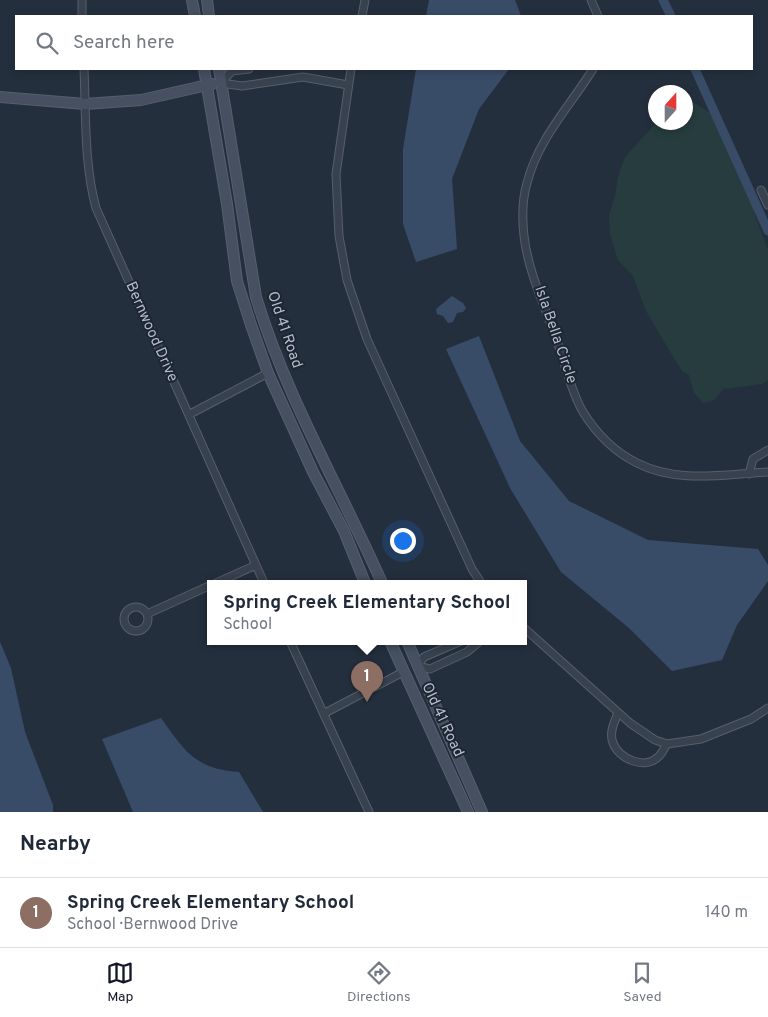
<!DOCTYPE html>
<html lang="en">
<head>
<meta charset="utf-8">
<style>
	:root { --surface:#fff; --page:#f2f2f3; --text:#1f2937; --muted:#747a83; --line:#e0e1e3; --accent:#111827 }
	body { margin:0; font-family:Overpass,sans-serif; background:var(--page); color:var(--text) }
	.compass { position:absolute; left:648px; top:85px; width:45px; height:45px; border-radius:50%; background:var(--surface); box-shadow:0 2px 8px #0003; rotate:21deg }
	.you { position:absolute; left:402px; top:540px; width:18px; height:18px; margin:-12px; border:4px solid #fff; border-radius:50%; background:#1a73e8; box-shadow:0 0 0 8px #1a73e833 }
	.badge { display:grid; place-items:center; width:32px; height:32px; border-radius:50%; background:var(--accent); color:#fff; font-size:16px; font-weight:700 }
	.pin { position:absolute; translate:-50% -41px; filter:drop-shadow(0 1px 2px #0008) }
	.pin::after { content:''; position:absolute; top:26px; width:18px; height:15px; background:inherit; clip-path:polygon(0 0,100% 0,50% 100%) }
	.popup { position:absolute; left:207px; top:580px; width:320px; height:65px; box-sizing:border-box; display:grid; place-content:center; border-radius:0px; background:var(--surface); filter:drop-shadow(0 1px 4px #0005); font-size:16px; white-space:nowrap; color:var(--muted) }
	.popup b { font-size:19px; color:var(--text) }
	.popup::after { content:''; position:absolute; left:50%; top:100%; margin-left:-10px; border:10px solid transparent; border-top-color:var(--surface) }
	.list { margin:0; padding:0; list-style:none }
	h2 { display:flex; justify-content:space-between; align-items:center; height:65px; margin:0; padding:0 20px; font-size:21px }
	h2 small { font-size:16px; font-weight:400; color:var(--muted) }
	.list li { display:grid; grid-template-columns:32px 1fr auto; gap:15px; align-items:center; box-sizing:border-box; height:70px; padding:0 20px; border-top:1px solid var(--line) }
	.list b { display:block; font-size:19px; white-space:nowrap }
	.list p { margin:0; font-size:16px; white-space:nowrap; color:var(--muted) }
	.list em { font-size:16px; font-style:normal; color:var(--muted) }
	.icon { flex:none; width:28px; height:28px; fill:none; stroke:currentColor; stroke-width:2; stroke-linecap:round; stroke-linejoin:round }
	.map { position:relative; flex:none; width:768px; height:812px; overflow:hidden }
	.search { position:absolute; background:var(--surface); box-shadow:0 2px 8px #0003; left:15px; right:15px; top:15px; height:55px; display:flex; align-items:center; gap:12px; box-sizing:border-box; padding:0 18px; border-radius:0px; color:var(--muted); font-size:19px }
	.sheet { height:135px; background:var(--surface) }
	nav { display:flex; justify-content:space-around; align-items:center; box-sizing:border-box; height:70px; border-top:1px solid var(--line); background:var(--surface); font-size:14px; color:var(--muted) }
	nav a { display:grid; justify-items:center; gap:2px }
	nav .on { color:var(--accent) }
	.map>svg:first-child { display:block }
	.green { fill:#263c3f }
	.water { fill:#394c67 }
	.lines { fill:none; stroke-linecap:round; stroke-linejoin:round }
	.canal { stroke:#394c67; stroke-width:9 }
	.street-casing { stroke:#565f6c; stroke-width:9 }
	.secondary-casing { stroke:#565f6c; stroke-width:12 }
	.street { stroke:#38414e; stroke-width:7 }
	.secondary { stroke:#465061; stroke-width:10 }
	.labels { text-anchor:middle; dominant-baseline:central; stroke-width:4; stroke-linejoin:round; paint-order:stroke }
	.street-label { font-size:15px; fill:#b4bcc9; stroke:#1d2633 }
</style>
</head>
<body>
<div class="map">
<svg width="768" height="812" viewBox="0 0 768 812">
	<rect width="100%" height="100%" fill="#242f3e"/>
	<path class="green" d="M693 102 709 112 730 149 732 162 753 202 755 215 768 250V380L762 384 723 389 714 400 703 403 694 393 689 375 682 371 672 355 646 311 633 276 618 260 610 235 609 215 615 196 618 176 625 157 656 123 686 122V104Z"/>
	<path class="water" d="M429 0H515L521 16H426Z
		M416 69H509L479 109 452 179 457 249 416 262 403 224V149Z
		M452 296 463 303 466 308 463 312 457 313 453 322 448 323 443 316 437 314 436 309Z
		M479 336 520 441 569 501 648 540 758 549 768 565V581L737 625 722 660 672 671 629 628 561 572 510 488 446 349Z
		M0 642 11 668 25 732 53 805V812H0Z
		M161 718C185 752 196 769 239 772L263 812H133L102 739Z"/>
	<g class="lines">
		<path class="canal" d="M663 0 671 16
			M695 69 768 231"/>
		<defs>
			<path id="street" d="M82 0V16
				M591 0 598 16
				M362 16 365 0
				M84 69C86 114 84 164 96 208L264 583
				M351 69 336 174 339 236 347 280 367 339 472 569 481 583
				M593 69C570 106 538 139 527 183 522 200 522 218 524 236 528 272 546 309 558 344 566 366 571 392 583 412 596 433 615 452 637 463 678 484 724 474 768 472
				M221 83 242 86 303 77 348 85
				M221 83 232 71 249 69
				M761 190 768 205
				M190 414 268 373
				M749 474 753 459 768 450
				M216 583 256 565
				M124 619a12 12 0 1 1 24 0a12 12 0 1 1-24 0Z
				M147 614 211 585
				M523 627 630 723 655 740 667 744 701 739 751 719 768 708
				M290 641 369 812
				M461 641 424 657 417 666 430 669 467 652 480 641
				M325 713 403 672
				M618 713C614 723 609 733 613 743 619 759 645 770 658 757 662 754 664 748 667 744"/>
			<path id="secondary" d="M192 0 195 16
				M207 0 209 16
				M204 69 227 204 237 281 251 325 268 373 313 472 344 531 365 583
				M219 69 256 297C286 397 340 488 382 583
				M0 97 85 104 141 100 212 84
				M390 641 468 812
				M407 641 482 812"/>
		</defs>
		<use href="#street" class="street-casing"/>
		<use href="#secondary" class="secondary-casing"/>
		<use href="#street" class="street"/>
		<use href="#secondary" class="secondary"/>
	</g>
	<g class="labels">
		<g class="street-label">
			<text transform="translate(284 330) rotate(71)">Old 41 Road</text>
			<text transform="translate(151 332) rotate(66)">Bernwood Drive</text>
			<text transform="translate(555 335) rotate(71)">Isla Bella Circle</text>
			<text transform="translate(442 720) rotate(65)">Old 41 Road</text>
		</g>
	</g>
</svg>
<svg class="compass" viewBox="-18 -18 36 36"><path d="M0-13l5 13h-10z" fill="#e53935"/><path d="M0 13l5-13h-10z" fill="#747a83"/></svg>
<div class="you"></div>
<div class="pin badge" style="left:367px;top:702px;background:#8d6e63">1</div>
<div class="popup"><b>Spring Creek Elementary School</b>School</div>
<div class="search"><svg class="icon" aria-label="search" viewBox="0 0 24 24"><circle cx="10" cy="10" r="6"/><path d="M15 15l6 6"/></svg>Search here</div>
</div>
<section class="sheet">
<h2>Nearby<small></small></h2>
<ul class="list">
<li><span class="badge" style="background:#8d6e63">1</span><div><b>Spring Creek Elementary School</b><p>School · Bernwood Drive</p></div><em>140 m</em></li>
</ul>
</section>
<nav>
<a class="on"><svg class="icon" aria-label="map" viewBox="0 0 24 24"><path d="M3 6l6-2 6 2 6-2v14l-6 2-6-2-6 2zM9 4v14M15 6v14"/></svg>Map</a>
<a><svg class="icon" aria-label="directions" viewBox="0 0 24 24"><path d="M12 3l9 9-9 9-9-9zM9 14v-3h6M13 9l2 2-2 2"/></svg>Directions</a>
<a><svg class="icon" aria-label="saved" viewBox="0 0 24 24"><path d="M7 4h10v16l-5-4-5 4z"/></svg>Saved</a>
</nav>
</body>
</html>
